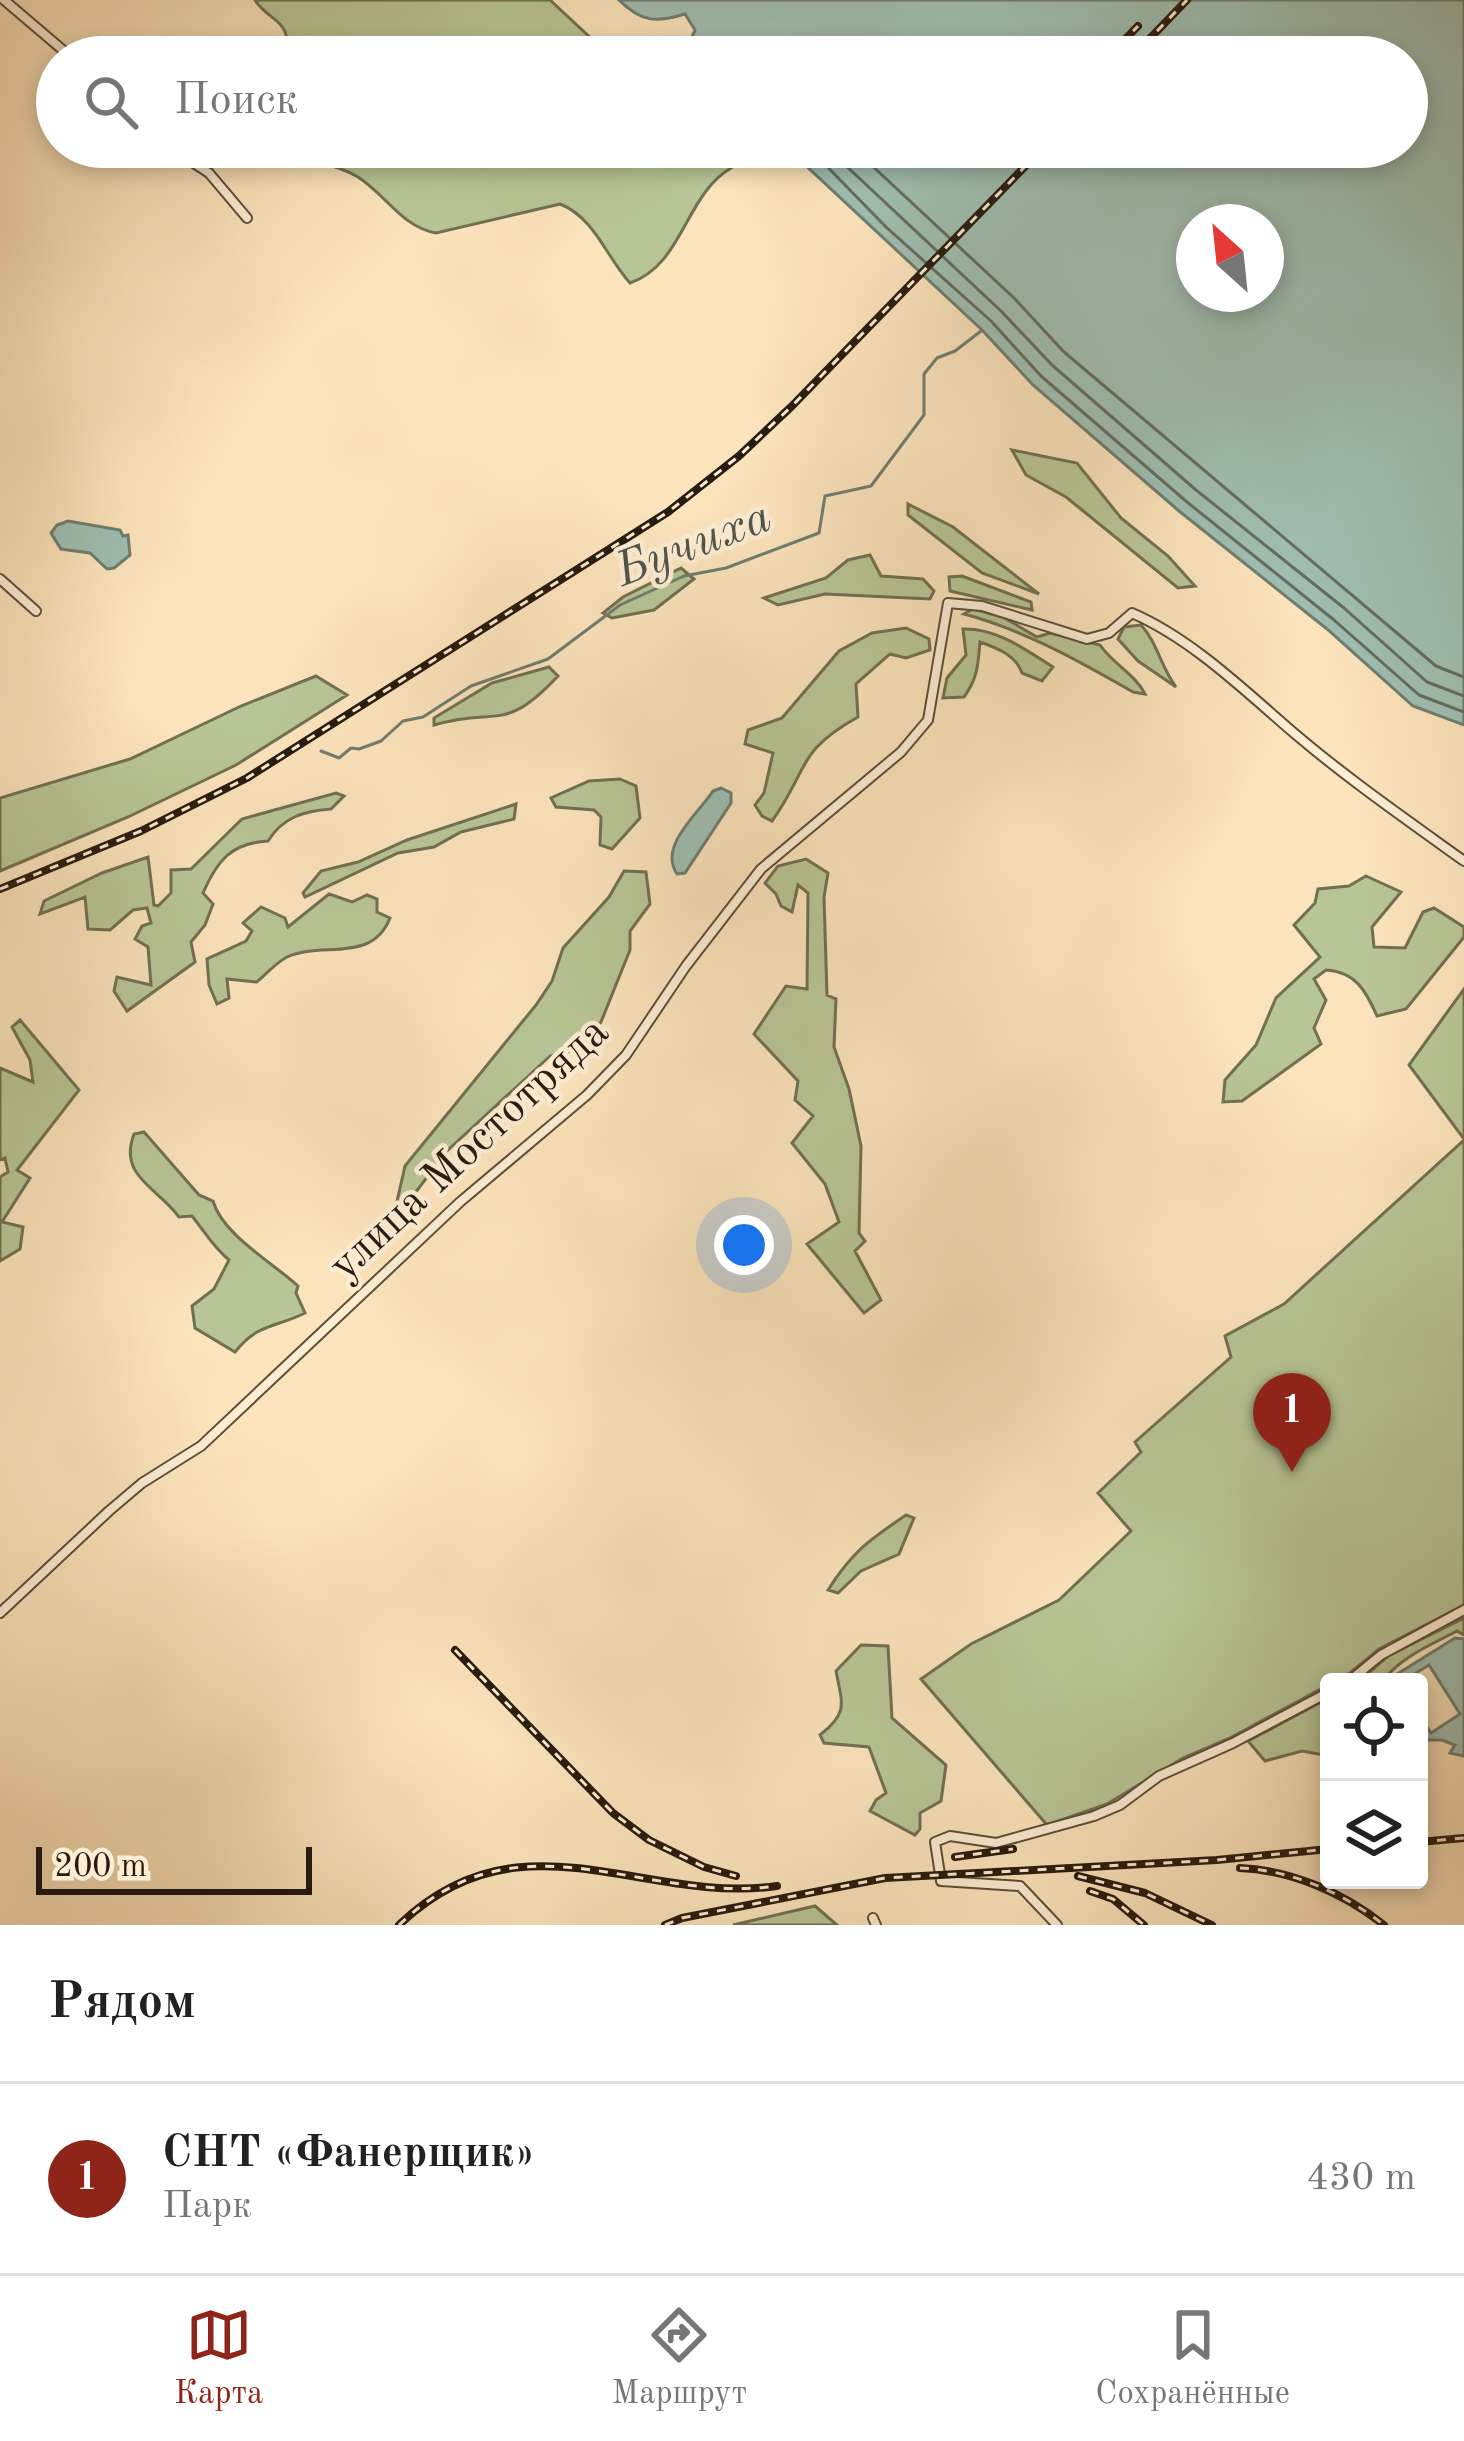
<!DOCTYPE html>
<html lang="ru">
<head>
<meta charset="utf-8">
<style>
	:root { --surface:#fff; --page:#f6f6f6; --text:#222; --muted:#767676; --line:#e0e0e0; --accent:#8f2418 }
	body { margin:0; font-family:"Old Standard TT",serif; background:var(--page); color:var(--text) }
	.controls { position:absolute; right:36px; bottom:36px; display:grid; overflow:hidden; border-radius:12px; box-shadow:0 6px 18px #0003 }
	.controls button { width:108px; height:108px; display:grid; place-items:center; padding:0; border:0; border-bottom:3px solid var(--line); background:var(--surface); color:var(--text); font:60px sans-serif }
	.compass { position:absolute; left:1176px; top:204px; width:108px; height:108px; border-radius:50%; background:var(--surface); box-shadow:0 6px 18px #0003; rotate:333deg }
	.scale { position:absolute; left:36px; bottom:30px; width:276px; box-sizing:border-box; padding-left:12px; border:6px solid #281b0f; border-top:0; font-size:33px; line-height:42px; white-space:nowrap; color:#281b0f; -webkit-text-stroke:9px #fcedd3; paint-order:stroke }
	.you { position:absolute; left:744px; top:1245px; width:42px; height:42px; margin:-30px; border:9px solid #fff; border-radius:50%; background:#1a73e8; box-shadow:0 0 0 18px #1a73e833 }
	.badge { display:grid; place-items:center; width:78px; height:78px; border-radius:50%; background:var(--accent); color:#fff; font-size:39px; font-weight:700 }
	.pin { position:absolute; translate:-50% -99px; filter:drop-shadow(0 3px 6px #0008) }
	.pin::after { content:''; position:absolute; top:63px; width:42px; height:36px; background:inherit; clip-path:polygon(0 0,100% 0,50% 100%) }
	.list { margin:0; padding:0; list-style:none }
	h2 { display:flex; justify-content:space-between; align-items:center; height:156px; margin:0; padding:0 48px; font-size:51px }
	h2 small { font-size:39px; font-weight:400; color:var(--muted) }
	.list li { display:grid; grid-template-columns:78px 1fr auto; gap:36px; align-items:center; box-sizing:border-box; height:192px; padding:0 48px; border-top:3px solid var(--line) }
	.list b { display:block; font-size:45px; white-space:nowrap }
	.list p { margin:0; font-size:39px; white-space:nowrap; color:var(--muted) }
	.list em { font-size:39px; font-style:normal; color:var(--muted) }
	.icon { flex:none; width:66px; height:66px; fill:none; stroke:currentColor; stroke-width:2; stroke-linecap:round; stroke-linejoin:round }
	.map { position:relative; flex:none; width:1464px; height:1925px; overflow:hidden }
	.search { position:absolute; background:var(--surface); box-shadow:0 6px 18px #0003; left:36px; right:36px; top:36px; height:132px; display:flex; align-items:center; gap:30px; box-sizing:border-box; padding:0 42px; border-radius:66px; color:var(--muted); font-size:45px }
	.sheet { height:348px; background:var(--surface) }
	nav { display:flex; justify-content:space-around; align-items:center; box-sizing:border-box; height:168px; border-top:3px solid var(--line); background:var(--surface); font-size:33px; color:var(--muted) }
	nav a { display:grid; justify-items:center; gap:6px }
	nav .on { color:var(--accent) }
	.map>svg:first-child { display:block }
	.green { fill:#b8c596; stroke:#707052; stroke-width:3 }
	.water { fill:#9fbeb1; stroke:#6f7d70; stroke-width:3; fill-rule:evenodd }
	.lines { fill:none; stroke-linecap:round; stroke-linejoin:round }
	.shore { stroke:#646c60; stroke-width:3 }
	.stream { stroke:#6f7d70; stroke-width:3 }
	.street-casing { stroke:#5d4d3a; stroke-width:12 }
	.street { stroke:#fcedd3; stroke-width:8 }
	.rail-casing { stroke:#281b0f; stroke-width:8 }
	.rail { stroke:#fcedd3; stroke-width:3; stroke-dasharray:9; stroke-linecap:butt }
	.labels { text-anchor:middle; dominant-baseline:central; stroke-width:9; stroke-linejoin:round; paint-order:stroke }
	.street-label { font-size:45px; fill:#281b0f; stroke:#fcedd3 }
	.water-label { font-size:48px; font-style:italic; fill:#525448; stroke:#fcedd3 }
</style>
</head>
<body>
<div class="map">
<svg width="1464" height="1925" viewBox="0 0 1464 1925">
	<rect width="100%" height="100%" fill="#fbe3bb"/>
	<filter id="stains"><feTurbulence type="fractalNoise" baseFrequency=".00167" numOctaves="4"/><feColorMatrix values="0 0 0 0 .2 0 0 0 0 .09 0 0 0 0 .02 0 0 0 .5 -.17"/></filter>
	<radialGradient id="worn" r=".72"><stop offset=".6" stop-color="#630" stop-opacity="0"/><stop offset="1" stop-color="#630" stop-opacity=".3"/></radialGradient>
	<path class="green" d="M255 0H550L611 57H216L242 43 269 52 287 47C289 19 267 20 255 0Z
		M255 147H709L731 168C685 195 683 265 630 283 607 258 594 217 560 204L436 233C402 227 386 195 358 177 335 163 292 156 265 154Z
		M1012 450 1077 463 1121 518 1168 556 1195 586 1178 588 1066 497 1026 475Z
		M908 504 953 527 1039 594 982 573 908 515Z
		M870 555 881 576 923 579 934 591 930 599 825 594 778 605 764 598 826 578 848 560Z
		M681 568 694 579 654 610 612 618 603 613 623 597Z
		M962 576 1031 602 1032 610 950 591 949 577Z
		M973 609 1003 617 1037 637 1050 633 1100 645C1113 664 1136 675 1145 694L1133 692C1079 661 1024 630 964 614Z
		M1141 625C1157 642 1161 667 1176 687L1138 661 1118 639 1124 627Z
		M906 628 929 639 930 650 906 658 890 654 856 684 858 717C795 752 809 770 772 821L762 816 755 805 764 793 773 753 745 744 748 730 782 718 839 651 872 633Z
		M963 629C997 628 1026 650 1053 667L1042 681 1022 673C1016 655 997 648 980 642 978 664 978 678 964 697L943 698 947 678 966 655Z
		M549 667 558 676C503 735 497 706 434 725V718L492 683Z
		M316 676 347 695 236 765 128 817 0 871V798L130 759 241 706Z
		M620 779 636 786 640 818 612 849 600 845 601 817 594 810 556 807 551 798 589 781Z
		M336 793 344 796 331 809C304 811 283 817 268 841 231 843 217 861 203 893L213 904 205 925 191 942 195 962 127 1011 114 991 117 977 151 985 148 947 135 939 142 926 151 923 147 908 133 910 110 930 88 929 85 897 40 914 44 901 102 873 148 857 154 905 158 906 171 893V870L191 869 242 819Z
		M516 804 514 819 461 832 434 847 398 853 305 897 303 893 321 871 358 862 407 840Z
		M806 859 828 873 824 897 827 995 836 999 834 1047 849 1089 861 1146 859 1233 865 1241 855 1251 881 1300 864 1313 807 1244 839 1222 825 1184 792 1143 813 1116 795 1100 798 1081 754 1034 786 986 807 989 808 893 798 885 792 912 781 906 776 894 765 883 778 866Z
		M624 871 646 872 650 904 630 931V950L601 1022 579 1049 550 1056 447 1151 415 1193 401 1224 393 1219 405 1166 536 1005 552 981 563 948 609 897Z
		M1366 876 1401 892 1372 927 1374 947 1405 948 1423 912 1434 908 1464 927V937L1406 1009 1377 1016C1366 991 1356 972 1326 970L1314 979 1326 1000 1314 1028 1321 1044 1242 1101 1223 1102 1225 1080 1256 1045 1276 998 1320 957 1294 925 1315 903 1318 889 1349 886Z
		M329 894 352 902 367 895 377 899V912L390 918C372 964 322 941 287 957 277 962 266 974 257 982L227 979 229 998 217 1004 209 985 207 959 246 941 252 931 243 923 261 907 285 918 288 927Z
		M1464 989V1139L1409 1065Z
		M20 1020 79 1090 17 1170 30 1178 2 1222 23 1227 20 1249 0 1261V1177L8 1172 5 1158 0 1160V1068L33 1082 30 1060 12 1027Z
		M144 1132 199 1195 213 1201C222 1234 273 1263 298 1286L296 1293 305 1313C275 1328 258 1323 235 1352L195 1328 192 1306 214 1289 229 1260C212 1246 205 1232 192 1216L179 1217C157 1187 118 1176 134 1134Z
		M1464 1140V1605L1379 1649 1350 1673 1230 1738 1183 1758 1107 1804 1047 1825 921 1679 971 1644 1059 1600 1131 1531 1098 1493 1141 1452 1135 1442 1231 1357 1225 1336 1284 1304Z
		M906 1515 914 1518 899 1554 861 1571 838 1593 828 1590C852 1552 869 1540 906 1515Z
		M1464 1618V1635L1457 1631C1431 1645 1400 1657 1382 1682H1358L1388 1656Z
		M861 1645 888 1646 892 1718 946 1765 941 1801 920 1813V1829L915 1835 870 1811 876 1800 886 1793 869 1747 824 1743 820 1735C849 1713 842 1703 836 1671Z
		M1329 1698V1756L1302 1751 1265 1761 1248 1741Z
		M815 1906 837 1925H733Z"/>
	<path class="water" d="M619 0H1464V725L1413 706 1327 629 1179 511 1033 385 982 330 801 161 795 147H1407V57H711L688 46 695 30 685 14C656 23 641 22 619 0ZM1266 222V294H1194V222Z
		M68 521 120 530 123 536 128 535 130 555 114 568 107 569 90 553 61 549 51 533 57 525Z
		M721 788 731 793V803L685 873 677 874C658 846 698 814 713 791Z
		M1455 1638 1464 1639V1756L1450 1753 1455 1745 1442 1740H1423L1419 1715 1431 1733 1460 1714 1429 1665 1401 1682 1386 1681Z"/>
	<g class="lines">
		<path class="shore" d="M808 147 886 227 991 321 1041 376 1187 502 1334 620 1419 695 1464 712
			M826 147 1001 311 1052 365 1196 490 1344 608 1427 682 1464 696
			M852 147 1014 298 1064 352 1436 666 1464 677"/>
		<path class="stream" d="M321 751 339 758 351 748 359 749 381 741 403 721 423 717 471 686 548 659 620 605 684 576 726 568 819 533 825 496 871 486 924 415V374L937 358 955 351 981 331"/>
		<defs>
			<path id="street" d="M4 0 71 57
				M169 147 209 173 247 218
				M0 579 36 611
				M0 1613 109 1511 142 1483 201 1446 460 1202 587 1095 626 1055 686 966 761 869 901 752 928 720 948 603 982 606 1087 639 1109 633 1132 613C1192 639 1245 691 1294 733 1348 779 1407 820 1464 861
				M1348 1682 1381 1655 1464 1610
				M873 1918 876 1925
				M1057 1925 1020 1886 941 1881 935 1842 950 1836 996 1843 1094 1816 1120 1805 1159 1776 1233 1743 1329 1692"/>
		</defs>
		<use href="#street" class="street-casing"/>
		<use href="#street" class="street"/>
		<defs>
			<path id="rail" d="M1108 57 1138 26
				M1132 57 1187 0
				M0 889 141 831 247 778 668 512 739 456 792 406 1044 147
				M455 1650 613 1813 649 1840 704 1867 736 1876
				M1419 1842 1464 1838
				M955 1857 1013 1849
				M1240 1868C1291 1870 1344 1893 1384 1925
				M1078 1876 1145 1893 1212 1925
				M1090 1891 1113 1899 1144 1925
				M399 1925C521 1808 641 1905 777 1886
				M665 1925 682 1918 885 1878 1217 1860 1329 1849"/>
		</defs>
		<use href="#rail" class="rail-casing"/>
		<use href="#rail" class="rail"/>
	</g>
	<g class="labels">
		<g class="street-label">
			<text transform="translate(470 1150) rotate(-43)">улица Мостотряда</text>
		</g>
		<g class="water-label">
			<text transform="translate(694 545) rotate(-21)">Бучиха</text>
		</g>
	</g>
	<rect width="100%" height="100%" filter="url(#stains)"/>
	<rect width="100%" height="100%" fill="url(#worn)"/>
</svg>
<div class="controls">
<button><svg class="icon" aria-label="locate" viewBox="0 0 24 24"><circle cx="12" cy="12" r="6"/><path d="M12 2v4M12 18v4M2 12h4M18 12h4"/></svg></button>
<button><svg class="icon" aria-label="layers" viewBox="0 0 24 24"><path d="M12 4l9 5-9 5-9-5zM3 14l9 5 9-5"/></svg></button>
</div>
<svg class="compass" viewBox="-18 -18 36 36"><path d="M0-13l5 13h-10z" fill="#e53935"/><path d="M0 13l5-13h-10z" fill="#767676"/></svg>
<div class="scale">200 m</div>
<div class="you"></div>
<div class="pin badge" style="left:1292px;top:1472px">1</div>
<div class="search"><svg class="icon" aria-label="search" viewBox="0 0 24 24"><circle cx="10" cy="10" r="6"/><path d="M15 15l6 6"/></svg>Поиск</div>
</div>
<section class="sheet">
<h2>Рядом<small></small></h2>
<ul class="list">
<li><span class="badge">1</span><div><b>СНТ «Фанерщик»</b><p>Парк</p></div><em>430 m</em></li>
</ul>
</section>
<nav>
<a class="on"><svg class="icon" aria-label="map" viewBox="0 0 24 24"><path d="M3 6l6-2 6 2 6-2v14l-6 2-6-2-6 2zM9 4v14M15 6v14"/></svg>Карта</a>
<a><svg class="icon" aria-label="directions" viewBox="0 0 24 24"><path d="M12 3l9 9-9 9-9-9zM9 14v-3h6M13 9l2 2-2 2"/></svg>Маршрут</a>
<a><svg class="icon" aria-label="saved" viewBox="0 0 24 24"><path d="M7 4h10v16l-5-4-5 4z"/></svg>Сохранённые</a>
</nav>
</body>
</html>
